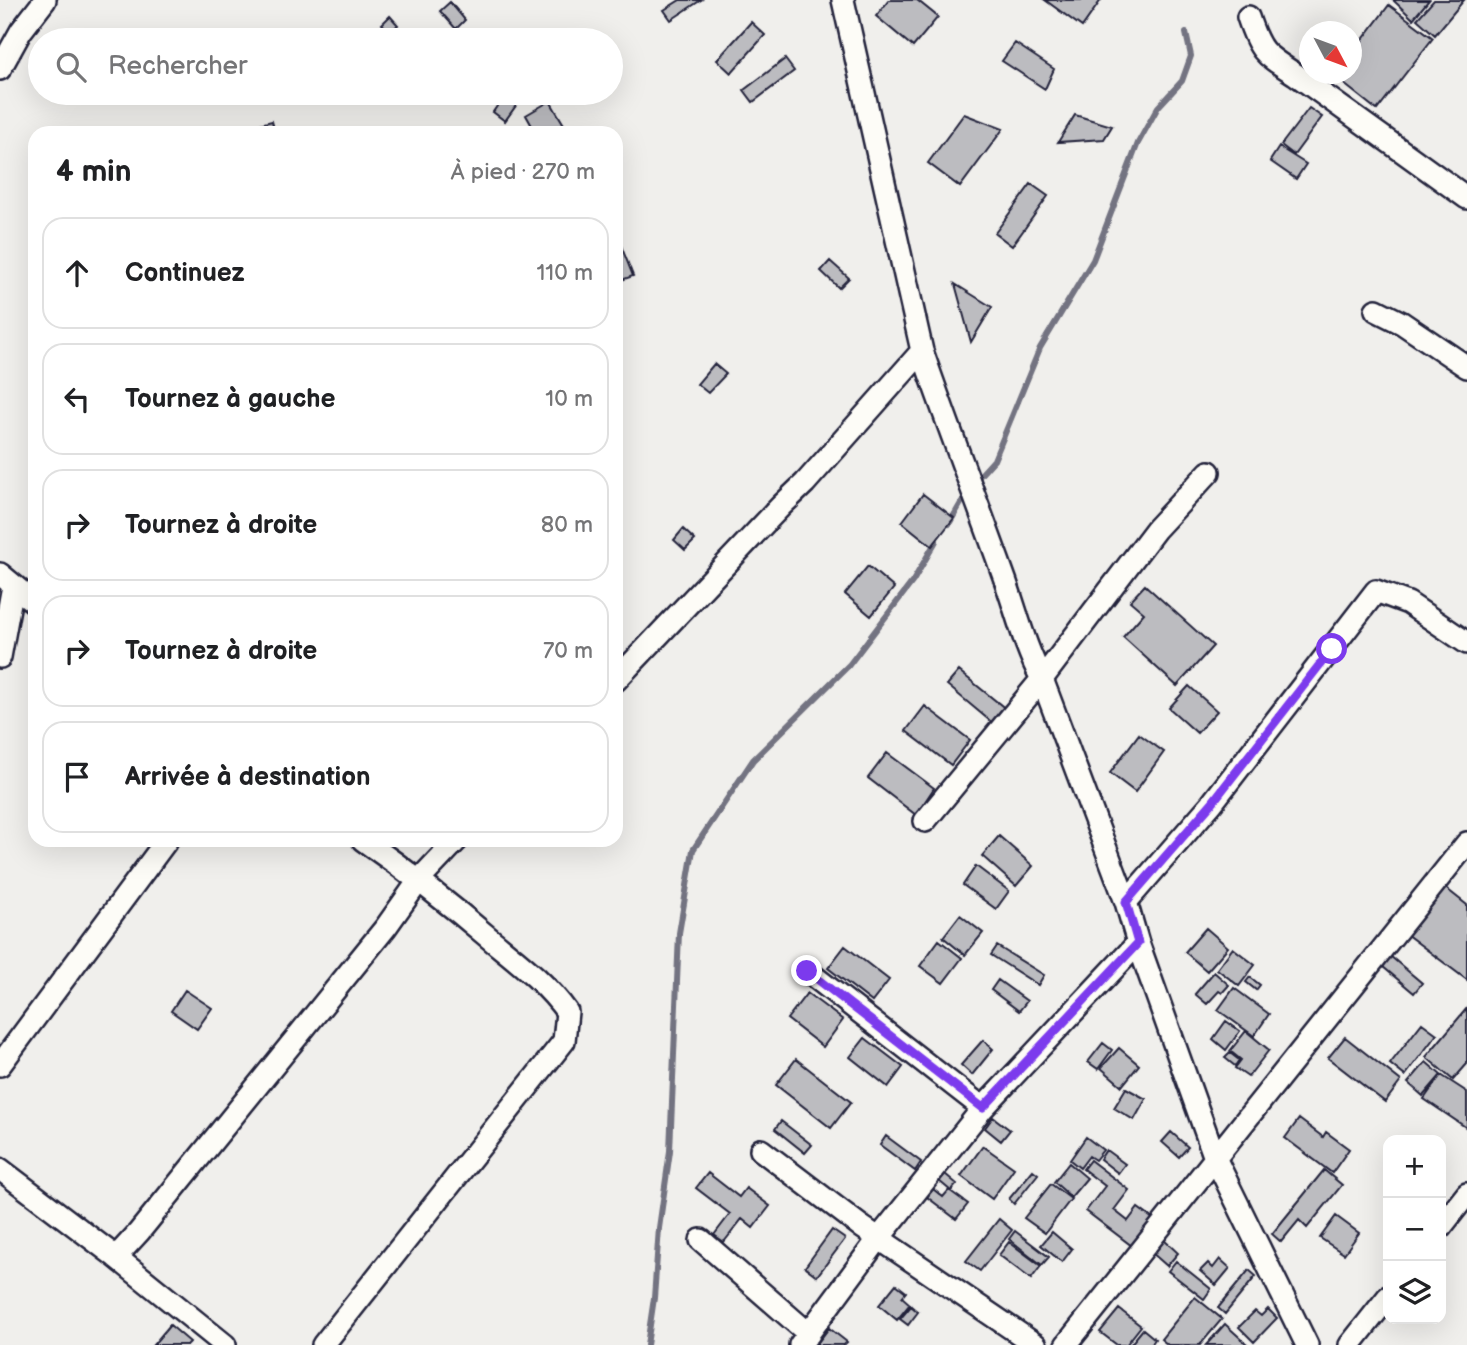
<!DOCTYPE html>
<html lang="fr">
<head>
<meta charset="utf-8">
<style>
	:root { --surface:#fff; --page:#f6f6f6; --text:#202124; --muted:#757577; --line:#e0e0e0 }
	body { margin:0; font-family:"Balsamiq Sans",sans-serif; background:var(--page); color:var(--text) }
	.controls { position:absolute; right:21px; bottom:21px; display:grid; overflow:hidden; border-radius:14px; box-shadow:0 7px 28px #0002 }
	.controls button { width:63px; height:63px; display:grid; place-items:center; padding:0; border:0; border-bottom:2px solid var(--line); background:var(--surface); color:var(--text); font:35px sans-serif }
	.compass { position:absolute; left:1299px; top:21px; width:63px; height:63px; border-radius:50%; background:var(--surface); box-shadow:0 7px 28px #0002; rotate:131deg }
	.stop { position:absolute; width:21px; height:21px; margin:-16px; border:5px solid #7c3aed; border-radius:50%; background:#fff }
	.stop.end { background:#7c3aed; border-color:#fff; box-shadow:0 2px 7px #0008 }
	.list { margin:0; padding:0; list-style:none }
	h2 { display:flex; justify-content:space-between; align-items:center; height:91px; margin:0; padding:0 28px; font-size:30px }
	h2 small { font-size:23px; font-weight:400; color:var(--muted) }
	.list li { display:grid; grid-template-columns:46px 1fr auto; gap:21px; align-items:center; box-sizing:border-box; height:112px; margin:0 14px 14px; padding:0 14px; border:2px solid var(--line); border-radius:21px }
	.list b { display:block; font-size:26px; white-space:nowrap }
	.list em { font-size:23px; font-style:normal; color:var(--muted) }
	.icon { flex:none; width:38px; height:38px; fill:none; stroke:currentColor; stroke-width:2; stroke-linecap:round; stroke-linejoin:round }
	.map { position:relative; flex:none; width:1467px; height:1345px; overflow:hidden }
	.search { position:absolute; background:var(--surface); box-shadow:0 7px 28px #0002; left:28px; top:28px; width:595px; height:77px; display:flex; align-items:center; gap:18px; box-sizing:border-box; padding:0 24px; border-radius:38px; color:var(--muted); font-size:26px }
	.panel { position:absolute; background:var(--surface); box-shadow:0 7px 28px #0002; left:28px; top:126px; width:595px; height:721px; border-radius:21px }
	.map>svg:first-child { display:block }
	.lines { fill:none; stroke-linecap:round; stroke-linejoin:round }
	.stream { stroke:#737381; stroke-width:6 }
	.building { fill:#bcbcc0; stroke:#22223b; stroke-width:2 }
	.street-casing { stroke:#22223b; stroke-width:26 }
	.street { stroke:#fdfcf7; stroke-width:21 }
	.route { stroke:#7c3aed; stroke-width:9 }
</style>
</head>
<body>
<div class="map">
<svg width="1467" height="1345" viewBox="0 0 1467 1345">
	<rect width="100%" height="100%" fill="#f0efec"/>
	<filter id="ink" filterUnits="userSpaceOnUse"><feTurbulence type="fractalNoise" baseFrequency=".0143" numOctaves="2"/><feDisplacementMap in="SourceGraphic" scale="14" xChannelSelector="R" yChannelSelector="G"/><feConvolveMatrix kernelMatrix="1 2 1 2 8 2 1 2 1" color-interpolation-filters="sRGB"/></filter>
	<g filter="url(#ink)">
		<g class="lines">
			<path class="stream" d="M974 482 994 460 1040 348 1093 260 1138 143 1158 107 1182 81 1191 56 1186 33
				M949 524 968 491
				M647 1345 654 1298 659 1228 670 1151 679 933 693 850 753 760 849 665 913 581 936 541"/>
		</g>
		<path class="building" d="M680 0H701L671 20 664 10Z
			M889 0H917L938 17 913 47 876 16Z
			M1045 0H1101L1082 27Z
			M1393 0H1429L1413 19Z
			M1434 0H1464L1435 35 1417 19Z
			M450 2 465 20 456 29 440 11Z
			M1389 5 1433 38 1377 110 1334 76 1336 74H1352V54Z
			M390 16 398 25 390 32 382 24Z
			M751 22 765 35 731 73 717 60Z
			M1015 43 1054 69 1045 89 1002 61Z
			M785 59 794 71 753 102 744 90Z
			M506 93H525L505 121 493 112Z
			M550 101 566 128 557 133H536L526 115Z
			M1309 108 1322 117 1294 155 1281 145Z
			M964 114 1003 129 960 187 928 163Z
			M1075 115 1112 126 1104 139 1058 142Z
			M272 121 275 133H236V130Z
			M1279 147 1306 164 1296 179 1270 161Z
			M1031 184 1048 196 1012 246 995 233Z
			M616 233 633 276 619 281 616 273Z
			M830 261 849 278 839 288 821 271Z
			M955 284 992 307 971 342Z
			M714 364 726 374 708 393 697 384Z
			M923 494 954 518 932 546 902 522Z
			M683 529 695 540 685 550 674 540Z
			M868 566 894 588 871 616 845 594Z
			M1145 585 1213 646 1177 686 1123 637 1144 613 1130 601Z
			M959 671 1007 710 995 725 947 685Z
			M1189 686 1217 711 1197 733 1169 708Z
			M925 706 970 740 951 765 906 731Z
			M1139 734 1164 752 1135 792 1110 773Z
			M887 753 934 788 916 815 868 778Z
			M999 836 1033 866 1016 886 982 856Z
			M976 866 1009 891 996 909 963 885Z
			M1443 886 1467 905V980L1406 934Z
			M960 915 983 933 965 955 943 937Z
			M1206 928 1228 947 1207 971 1185 952Z
			M939 940 962 958 943 983 920 966Z
			M845 946 889 980 872 1002 828 968Z
			M997 946 1044 975 1038 985 991 955Z
			M1233 948 1255 965 1239 986 1217 969Z
			M1390 956 1422 983 1414 993 1382 966Z
			M1214 972 1229 985 1222 993 1219 991 1207 1004 1195 994Z
			M1250 977 1260 985 1256 990 1246 982Z
			M998 980 1027 1001 1019 1011 991 990Z
			M1234 988 1269 1014 1254 1036 1218 1010Z
			M185 990 212 1008 197 1029 171 1011Z
			M807 993 843 1020 823 1047 787 1019Z
			M1467 1008V1064L1453 1080 1426 1057Z
			M1226 1021 1240 1031 1226 1050 1213 1039Z
			M1422 1023 1437 1034 1405 1076 1390 1064Z
			M1246 1031 1269 1050 1248 1077 1235 1068 1241 1060 1230 1051Z
			M1345 1037 1401 1081 1385 1102 1328 1058Z
			M865 1038 903 1067 888 1087 850 1057Z
			M983 1040 993 1049 972 1075 961 1065Z
			M1103 1043 1112 1050 1098 1069 1088 1062Z
			M1119 1048 1139 1065 1122 1086 1101 1068Z
			M1230 1053 1239 1060 1235 1066 1225 1058Z
			M796 1059 851 1102 831 1128 776 1085Z
			M1426 1062 1441 1075 1423 1096 1408 1083Z
			M1441 1075 1467 1092V1128L1424 1099Z
			M1126 1088 1146 1099 1134 1120 1114 1108Z
			M993 1117 1010 1130 1001 1141 985 1128Z
			M1299 1119 1323 1137 1326 1132 1349 1149 1332 1173 1285 1138Z
			M781 1121 812 1145 805 1153 775 1129Z
			M1171 1132 1188 1147 1179 1157 1162 1142Z
			M886 1136 921 1162 915 1171 880 1145Z
			M1086 1137 1103 1150 1095 1160 1089 1156 1080 1168 1070 1160Z
			M983 1146 1014 1168 992 1199 961 1176Z
			M1106 1150 1125 1164 1118 1173 1100 1159Z
			M1090 1160 1129 1190 1114 1210 1128 1221 1138 1208 1153 1219 1132 1246 1086 1211 1105 1186 1083 1169Z
			M1069 1163 1087 1178 1071 1197 1054 1182Z
			M1033 1170 1038 1174 1014 1204 1009 1199Z
			M1324 1170 1342 1185 1307 1228 1299 1220 1281 1242 1272 1234Z
			M708 1173 739 1197 746 1188 770 1206 753 1228 742 1219 724 1242 714 1235 730 1214 696 1188Z
			M945 1174 957 1184 951 1191 939 1181Z
			M1051 1184 1071 1199 1045 1233 1024 1218Z
			M933 1189 943 1197 949 1190 968 1204 956 1219 927 1197Z
			M1336 1216 1359 1233 1344 1254 1320 1238Z
			M999 1219 1012 1230 980 1271 966 1261Z
			M832 1230 845 1239 817 1276 805 1267Z
			M1015 1231 1049 1257 1042 1265 1009 1239Z
			M1052 1232 1072 1249 1062 1262 1041 1245Z
			M1163 1239 1178 1253 1167 1266 1151 1252Z
			M1009 1242 1041 1266 1031 1279 999 1255Z
			M1220 1259 1230 1268 1216 1285 1200 1271 1208 1263 1213 1268Z
			M1176 1261 1211 1289 1204 1299 1168 1271Z
			M1249 1270 1256 1276 1225 1314 1218 1308Z
			M896 1284 906 1292 902 1297 910 1304 897 1320 879 1305Z
			M1195 1297 1222 1319 1200 1345H1168L1161 1339Z
			M911 1306 918 1312 908 1325 900 1319Z
			M1119 1309 1141 1326 1126 1345H1117L1100 1332Z
			M1268 1309 1277 1318 1254 1342 1239 1327 1255 1311 1261 1316Z
			M1225 1324 1248 1345H1206Z
			M170 1325 190 1342 187 1345H153Z
			M829 1328 847 1342 844 1345H816Z
			M1143 1329 1155 1339 1151 1345H1130Z"/>
		<g class="lines">
			<defs>
				<path id="street" d="M843 0 922 351C948 426 976 499 1003 574 1016 609 1024 646 1042 679L1126 902 1138 943 1215 1158 1307 1345
					M1248 17C1260 53 1264 54 1295 74L1467 198
					M0 69 21 31 45 0
					M1376 310 1402 323 1467 367
					M0 574 35 603
					M0 657 13 586
					M616 680 781 506 805 483 922 351
					M925 821 1042 679 1156 529 1209 472
					M1126 902 1212 803 1376 591 1408 603 1467 643
					M807 971 983 1108
					M0 1065 167 840
					M761 1150 862 1227 1036 1345
					M0 1169 116 1257 225 1345
					M1441 1227 1467 1194
					M701 1240 809 1334
					M116 1257 139 1232 386 927 420 879 457 840
					M323 1345 564 1041 567 1012C547 984 521 964 494 942 452 906 409 872 363 840
					M800 1345 879 1238 983 1108 1138 943
					M1066 1345 1467 843
					M1350 1345 1388 1297"/>
			</defs>
			<use href="#street" class="street-casing"/>
			<use href="#street" class="street"/>
		</g>
	</g>
	<g class="lines" filter="url(#ink)">
		<path class="route" d="M807 971 983 1108 1138 943 1126 902 1212 803 1332 649"/>
	</g>
</svg>
<div class="controls">
<button>+</button>
<button>−</button>
<button><svg class="icon" aria-label="layers" viewBox="0 0 24 24"><path d="M12 4l9 5-9 5-9-5zM3 14l9 5 9-5"/></svg></button>
</div>
<svg class="compass" viewBox="-18 -18 36 36"><path d="M0-13l5 13h-10z" fill="#e53935"/><path d="M0 13l5-13h-10z" fill="#757577"/></svg>
<div class="stop" style="left:1332px;top:649px"></div>
<div class="stop end" style="left:807px;top:971px"></div>
<div class="search"><svg class="icon" aria-label="search" viewBox="0 0 24 24"><circle cx="10" cy="10" r="6"/><path d="M15 15l6 6"/></svg>Rechercher</div>
<section class="panel">
<h2>4 min<small>À pied · 270 m</small></h2>
<ul class="list">
<li><svg class="icon" aria-label="ahead" viewBox="0 0 24 24"><path d="M12 20V5M6 11l6-6 6 6"/></svg><div><b>Continuez</b></div><em>110 m</em></li>
<li><svg class="icon" aria-label="left" viewBox="0 0 24 24"><path d="M17 20v-9H6M10 6l-5 5 5 5"/></svg><div><b>Tournez à gauche</b></div><em>10 m</em></li>
<li><svg class="icon" aria-label="right" viewBox="0 0 24 24"><path d="M7 20v-9h11M14 6l5 5-5 5"/></svg><div><b>Tournez à droite</b></div><em>80 m</em></li>
<li><svg class="icon" aria-label="right" viewBox="0 0 24 24"><path d="M7 20v-9h11M14 6l5 5-5 5"/></svg><div><b>Tournez à droite</b></div><em>70 m</em></li>
<li><svg class="icon" aria-label="arrive" viewBox="0 0 24 24"><path d="M6 21V4h12l-3 4 3 4H6"/></svg><div><b>Arrivée à destination</b></div></li>
</ul>
</section>
</div>
</body>
</html>
